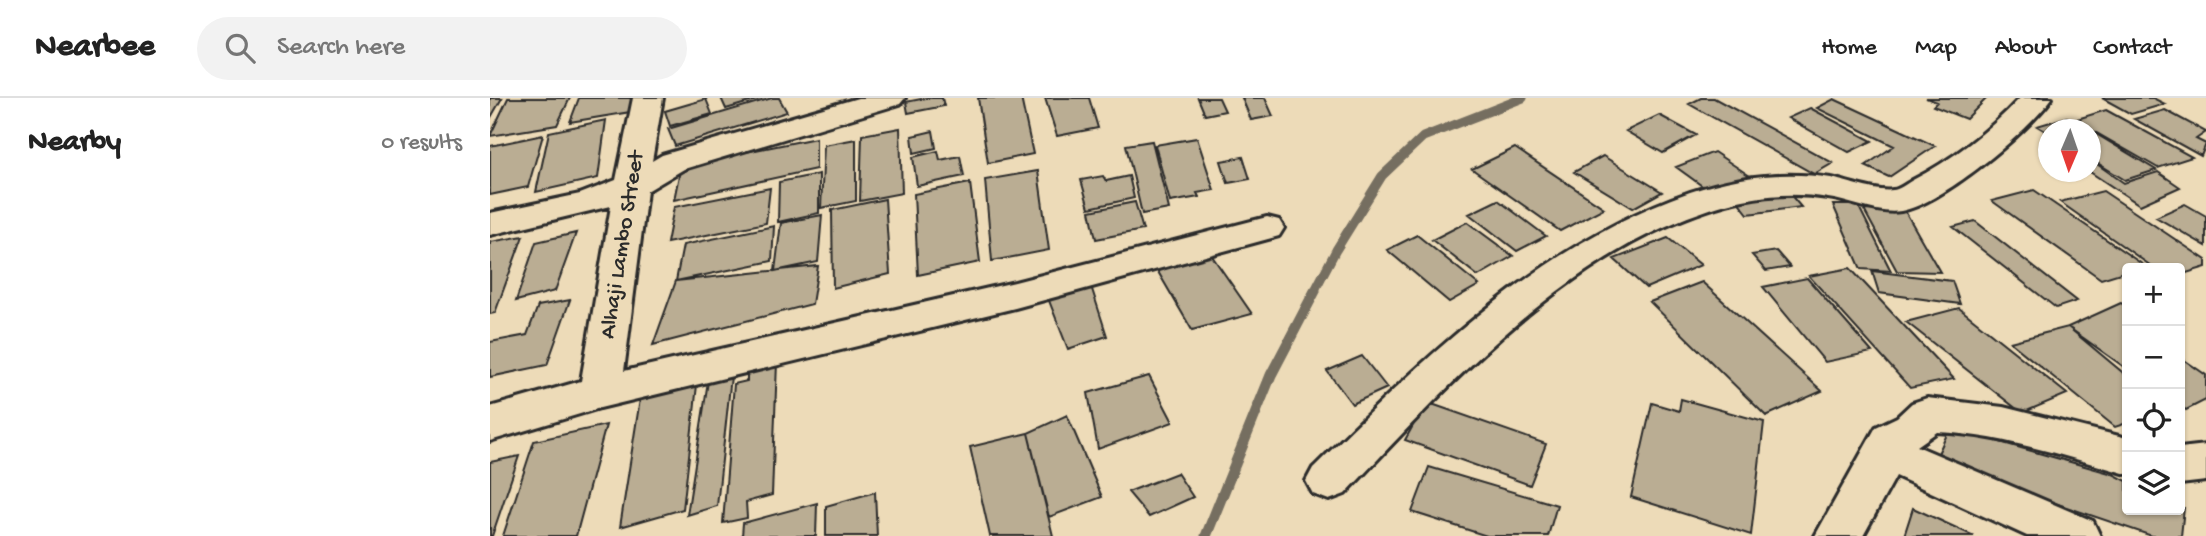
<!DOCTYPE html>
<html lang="en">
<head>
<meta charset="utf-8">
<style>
	:root { --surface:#fff; --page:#f2f2f2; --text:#222; --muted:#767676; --line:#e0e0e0 }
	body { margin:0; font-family:"Gochi Hand",sans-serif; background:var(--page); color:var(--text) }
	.controls { position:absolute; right:21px; bottom:21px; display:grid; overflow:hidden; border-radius:7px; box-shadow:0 2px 5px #0004 }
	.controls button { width:63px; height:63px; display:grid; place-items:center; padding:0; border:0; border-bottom:2px solid var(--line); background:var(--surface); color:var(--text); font:35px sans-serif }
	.compass { position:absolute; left:1548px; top:21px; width:63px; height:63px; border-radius:50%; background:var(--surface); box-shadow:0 2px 5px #0004; rotate:182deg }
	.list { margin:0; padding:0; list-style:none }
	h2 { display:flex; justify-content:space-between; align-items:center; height:91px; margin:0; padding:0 28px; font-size:30px }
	h2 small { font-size:23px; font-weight:400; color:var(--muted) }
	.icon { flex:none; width:38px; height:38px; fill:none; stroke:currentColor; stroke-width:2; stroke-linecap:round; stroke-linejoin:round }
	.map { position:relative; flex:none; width:1716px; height:438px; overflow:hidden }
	header { display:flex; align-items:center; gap:42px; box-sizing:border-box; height:98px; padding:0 35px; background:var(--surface); border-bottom:2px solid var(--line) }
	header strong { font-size:33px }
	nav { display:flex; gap:38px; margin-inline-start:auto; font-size:24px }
	.search { width:490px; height:63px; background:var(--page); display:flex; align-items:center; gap:18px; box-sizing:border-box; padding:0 24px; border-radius:38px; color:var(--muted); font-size:26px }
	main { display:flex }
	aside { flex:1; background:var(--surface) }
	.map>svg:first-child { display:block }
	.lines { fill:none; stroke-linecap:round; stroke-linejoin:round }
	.stream-far1 { stroke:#756e60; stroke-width:9 }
	.stream { stroke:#756e60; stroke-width:11 }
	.building { fill:#baad93; stroke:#2b2b2b; stroke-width:2 }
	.minor-casing { stroke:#2b2b2b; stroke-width:6 }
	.minor { fill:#eddbb8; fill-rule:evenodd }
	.labels { text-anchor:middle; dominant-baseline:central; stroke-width:7; stroke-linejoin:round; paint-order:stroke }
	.street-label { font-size:23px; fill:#2b2b2b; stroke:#eddbb8 }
</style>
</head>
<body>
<header>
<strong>Nearbee</strong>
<div class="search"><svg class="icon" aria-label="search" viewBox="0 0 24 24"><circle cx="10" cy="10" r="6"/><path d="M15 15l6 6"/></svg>Search here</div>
<nav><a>Home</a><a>Map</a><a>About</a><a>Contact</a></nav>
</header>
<main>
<aside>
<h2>Nearby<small>0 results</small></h2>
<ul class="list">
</ul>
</aside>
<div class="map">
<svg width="1716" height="438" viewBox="0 0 1716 438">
	<rect width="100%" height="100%" fill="#eddbb8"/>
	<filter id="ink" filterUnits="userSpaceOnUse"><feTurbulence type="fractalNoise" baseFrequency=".0143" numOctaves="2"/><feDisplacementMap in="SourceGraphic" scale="14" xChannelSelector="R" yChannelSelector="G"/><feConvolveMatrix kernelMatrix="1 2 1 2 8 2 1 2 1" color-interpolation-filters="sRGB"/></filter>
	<g filter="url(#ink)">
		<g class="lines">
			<path class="stream-far1" d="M824 194 846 152 892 78 933 39 1033 0"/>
			<path class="stream" d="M716 438 781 277 825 193"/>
		</g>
		<path class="building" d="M0 0H12L0 21Z
			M18 0H80L67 27 0 38Z
			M89 0H144L140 14 80 24Z
			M231 0H273L236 11Z
			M282 0H289L297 14 185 48 178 31Z
			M436 0H452L454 8 418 15 416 4Z
			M488 0H531L543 56 498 65Z
			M555 0H599L608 30 567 38Z
			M708 0H729L735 13 715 17Z
			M752 0H775L783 18 761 22Z
			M1211 0H1224L1343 65 1324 76 1199 6Z
			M1436 0H1497L1476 21 1443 8 1447 4Z
			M1612 0H1663L1675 6 1641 16Z
			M216 1 222 16 180 28 175 13Z
			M1344 1 1445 48 1399 79 1375 68 1404 48 1327 10Z
			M1320 10 1382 43 1359 54 1298 20Z
			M1616 12 1702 59 1668 70 1584 22Z
			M1675 12 1716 34 1706 41 1716 46 1711 58 1644 21Z
			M1169 17 1206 37 1173 55 1136 33Z
			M1577 19 1597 32H1559V35L1547 28Z
			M116 22 108 80 46 94 59 34Z
			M410 30 412 95 370 103 372 37Z
			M443 33 446 50 424 55 422 38Z
			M1601 33 1666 72 1635 82 1601 61Z
			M53 37 38 89 0 97V48Z
			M326 40V71L184 102 191 67Z
			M707 40 724 92 707 95 709 99 680 104 665 47Z
			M366 41V103L331 110 334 47Z
			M662 43 679 111 652 116 636 47Z
			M1025 50 1114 110 1070 133 982 71Z
			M448 53 450 62 470 58 474 78 427 88 423 59Z
			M1224 54 1260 78 1222 95 1186 69Z
			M1113 58 1172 94 1143 110 1084 74Z
			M753 59 760 81 738 85 731 63Z
			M1601 62 1634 85 1668 74 1690 89 1650 107 1600 74Z
			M548 73 559 152 502 163 495 82Z
			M329 76V115L288 124 289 84Z
			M613 78 616 83 639 78 644 100 599 110 591 82Z
			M480 85 490 164 428 177 424 96Z
			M280 90 276 125 177 145 184 109Z
			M1544 92 1655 168 1637 170V173L1611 181 1502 103Z
			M1613 93 1716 162V169L1690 177V170H1664L1570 104Z
			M1299 95 1311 109 1258 116 1247 102Z
			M395 101 400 176 343 190 342 112Z
			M1008 102 1056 138 1027 153 979 116Z
			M645 104 653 132 606 141 600 113Z
			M1695 106 1716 118V148L1666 119Z
			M1343 107H1368L1401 173 1371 171Z
			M1374 112 1415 113 1450 174 1407 173Z
			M332 117 328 164 285 173 291 125Z
			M1485 123 1587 203 1566 210 1463 129Z
			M977 124 1023 158 988 178 942 142Z
			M284 128 282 163 186 183 193 147Z
			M86 135 65 193 26 203 46 144Z
			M927 137 989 187 959 204 897 152Z
			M33 138 5 215 0 216V144Z
			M1178 140 1211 167 1156 190 1124 161Z
			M1286 153 1300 169 1276 173 1262 157Z
			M720 155 762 216 702 232 667 172Z
			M328 168 322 206 163 247 186 183Z
			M1360 170 1464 281 1420 290 1319 178Z
			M1382 173 1462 183 1470 206 1389 195Z
			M1317 180 1382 254 1335 264 1273 189Z
			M1212 184 1332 293 1276 318 1160 204Z
			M600 185 617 238 578 251 556 195Z
			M80 202 57 267 0 279V244L37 237 48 208Z
			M1631 205 1637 209V271L1578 229Z
			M1469 210 1577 296 1532 315 1416 224Z
			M1578 229 1637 278V325L1625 329 1520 244Z
			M872 258 897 290 862 306 837 273Z
			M1690 259 1716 277V302L1696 312 1690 308Z
			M287 264 282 397 256 404 257 420 233 425 244 286 257 283V269Z
			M241 278 227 408 197 417 218 283Z
			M659 278 683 324 608 351 598 295Z
			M207 287 193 411 130 429 150 301Z
			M1191 301 1274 324 1261 437 1141 399 1162 305 1189 313Z
			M936 304 1056 346 1040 387 915 342Z
			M577 317 612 399 559 419 538 335Z
			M116 327 86 438H13L44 343Z
			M1460 330 1623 376 1637 383V412L1694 410 1691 438H1662L1444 364Z
			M538 335 563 438H500L480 349Z
			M29 358 2 438H0V364Z
			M939 369 1067 407 1058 438H997L922 414Z
			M687 375 703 399 659 419 638 394Z
			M385 394 387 438H336V408Z
			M327 405 326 438H252L253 425Z
			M1423 410 1484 438H1414Z"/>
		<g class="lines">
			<defs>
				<path id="minor" d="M143 0H173L162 63 172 57 368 0H415L410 6 194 71 157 93 134 273 525 184 777 119 789 122 794 130 789 138 525 210 110 310 0 343V309L91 283 121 108 0 137V115L90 96 126 82Z
					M1530 0H1562C1538 34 1451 106 1411 113 1389 117 1361 103 1338 100 1279 90 1228 105 1174 129 1051 184 947 299 855 396L839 402 823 396 816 383 823 370C934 261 1050 146 1200 94 1245 79 1293 72 1341 80 1356 83 1388 95 1403 92 1408 92 1416 86 1421 83 1462 62 1499 33 1530 0Z
					M1437 300 1513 309 1637 340V376C1574 358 1512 337 1447 334L1427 348 1603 423 1610 438H1537L1406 378 1373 438H1325L1386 329 1407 319 1422 305Z
					M1716 347V383L1690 386V350Z"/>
			</defs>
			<use href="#minor" class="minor-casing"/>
			<use href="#minor" class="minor"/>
		</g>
	</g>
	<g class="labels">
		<g class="street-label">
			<text transform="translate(133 147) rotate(-81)">Alhaji Lambo Street</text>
		</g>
	</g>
</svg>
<div class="controls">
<button>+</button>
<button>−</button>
<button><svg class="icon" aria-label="locate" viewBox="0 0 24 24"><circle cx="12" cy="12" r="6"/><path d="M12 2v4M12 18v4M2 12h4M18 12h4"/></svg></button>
<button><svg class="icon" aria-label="layers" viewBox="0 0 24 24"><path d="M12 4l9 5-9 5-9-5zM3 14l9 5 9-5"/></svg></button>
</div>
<svg class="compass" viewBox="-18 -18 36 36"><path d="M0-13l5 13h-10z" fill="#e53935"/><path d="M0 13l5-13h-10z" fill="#767676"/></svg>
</div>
</main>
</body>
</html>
